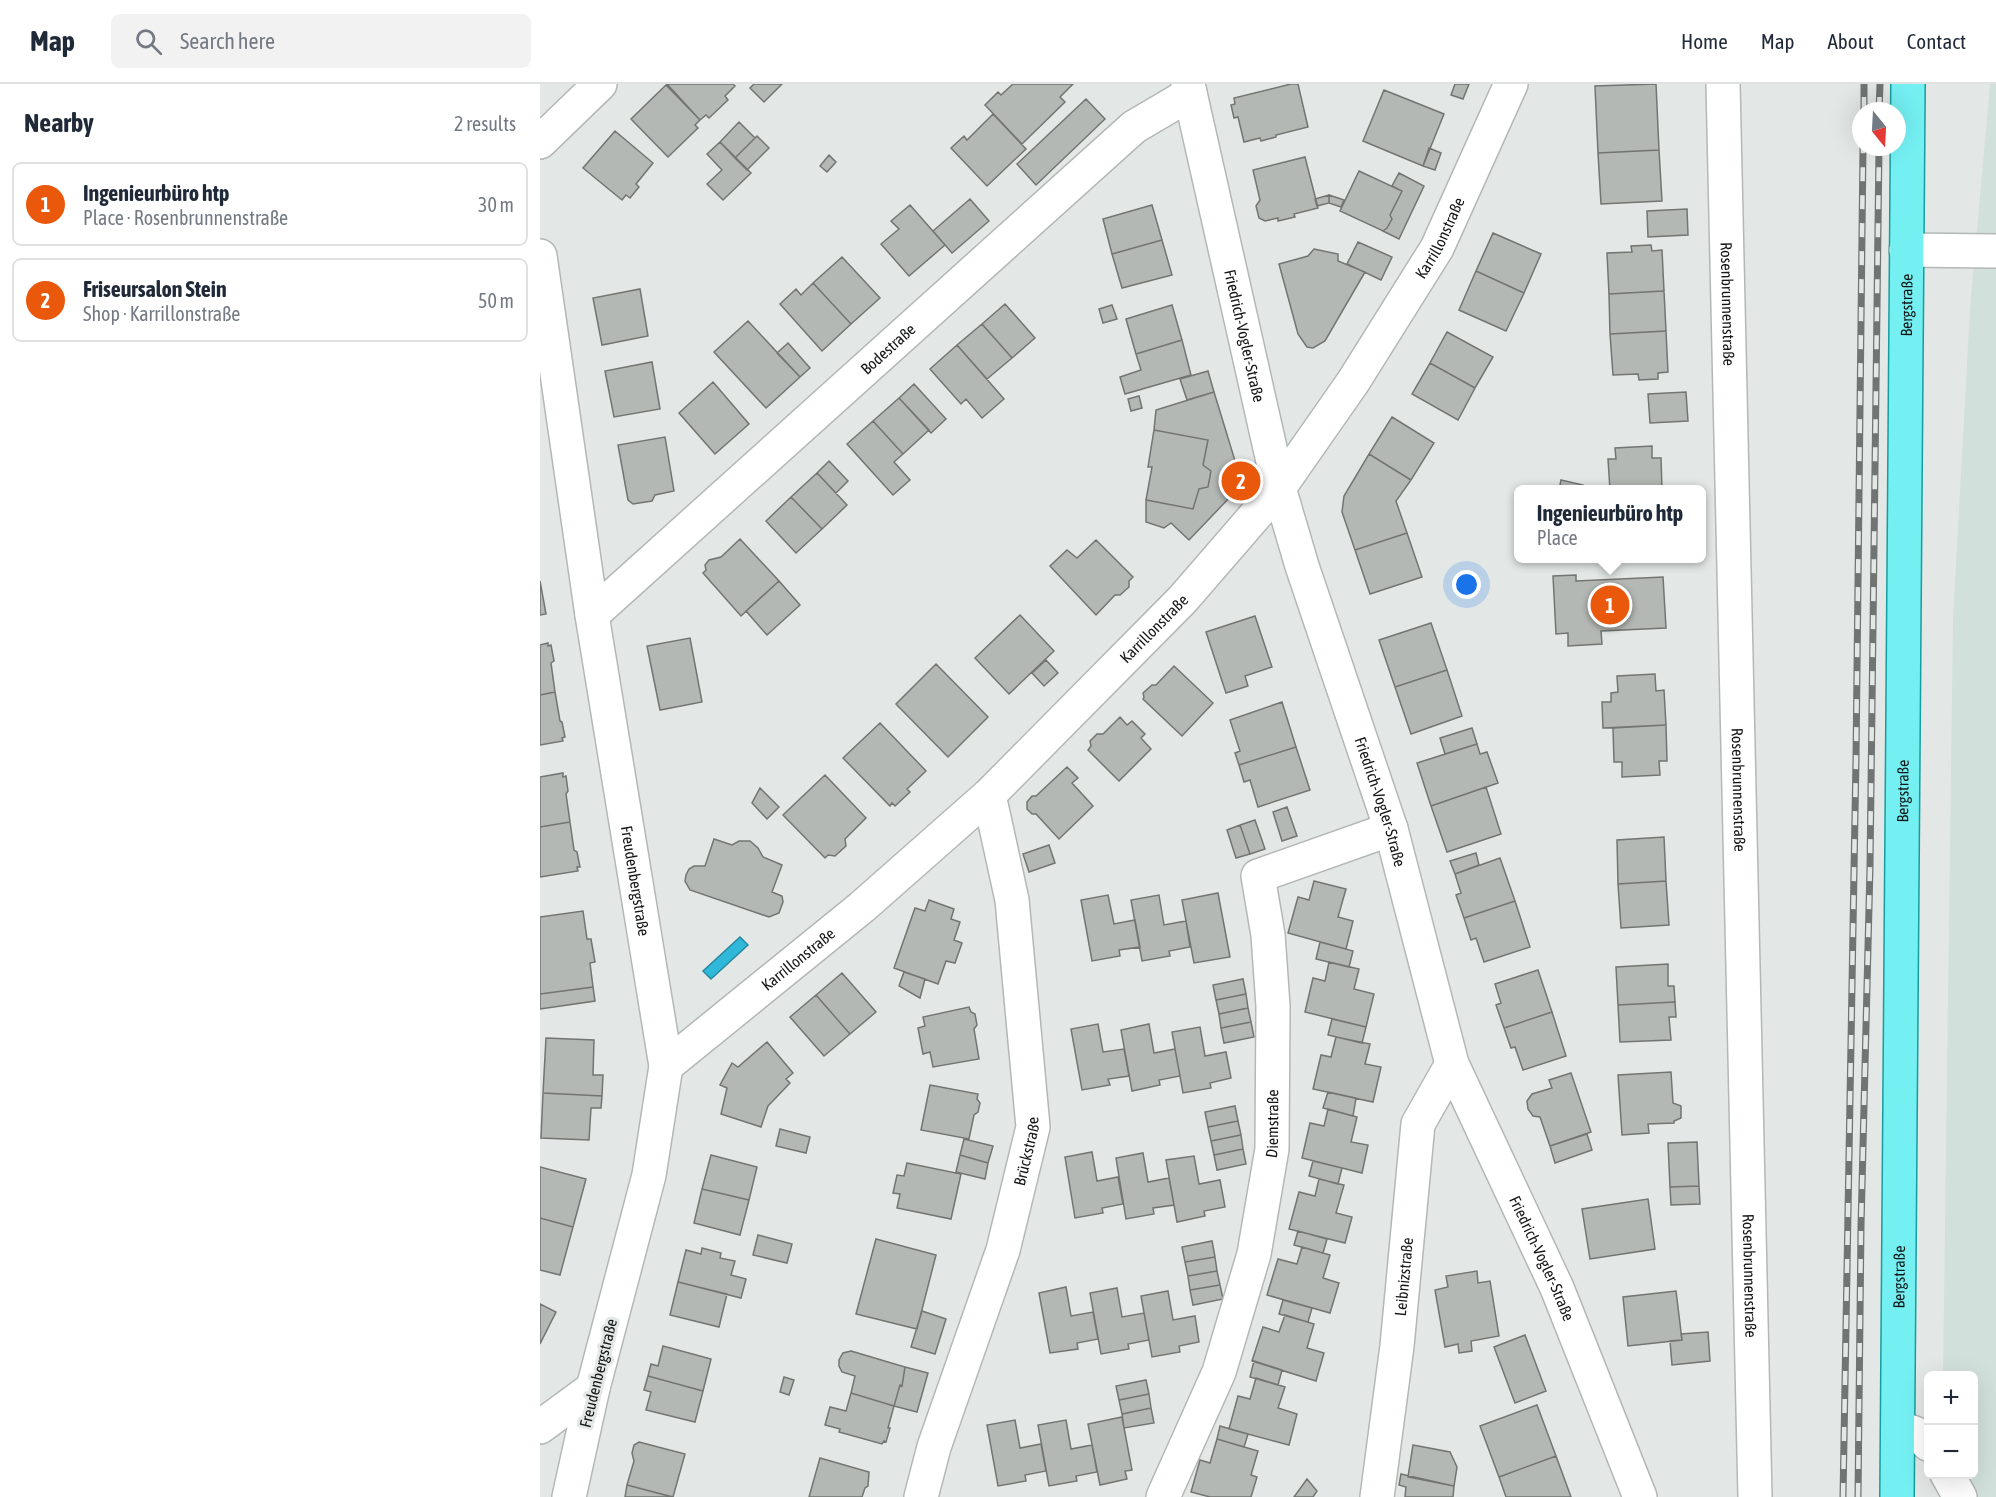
<!DOCTYPE html>
<html lang="en">
<head>
<meta charset="utf-8">
<style>
	:root { --surface:#fff; --page:#f2f2f3; --text:#1f2937; --muted:#747a83; --line:#e0e1e3; --accent:#ea580c }
	body { margin:0; font-family:"Asap Condensed",sans-serif; background:var(--page); color:var(--text) }
	.controls { position:absolute; right:18px; bottom:18px; display:grid; overflow:hidden; border-radius:9px; box-shadow:0 6px 24px #0002 }
	.controls button { width:54px; height:54px; display:grid; place-items:center; padding:0; border:0; border-bottom:2px solid var(--line); background:var(--surface); color:var(--text); font:30px sans-serif }
	.compass { position:absolute; left:1312px; top:18px; width:54px; height:54px; border-radius:50%; background:var(--surface); box-shadow:0 6px 24px #0002; rotate:162deg }
	.you { position:absolute; left:927px; top:501px; width:21px; height:21px; margin:-15px; border:4px solid #fff; border-radius:50%; background:#1a73e8; box-shadow:0 0 0 9px #1a73e833 }
	.badge { display:grid; place-items:center; width:39px; height:39px; border-radius:50%; background:var(--accent); color:#fff; font-size:20px; font-weight:700 }
	.pin { position:absolute; translate:-50% -50%; border:3px solid #fff; box-shadow:0 2px 6px #0006 }
	.popup { position:absolute; left:974px; top:401px; width:192px; height:78px; box-sizing:border-box; display:grid; place-content:center; border-radius:9px; background:var(--surface); filter:drop-shadow(0 2px 4px #0005); font-size:20px; white-space:nowrap; color:var(--muted) }
	.popup b { font-size:22px; color:var(--text) }
	.popup::after { content:''; position:absolute; left:50%; top:100%; margin-left:-12px; border:12px solid transparent; border-top-color:var(--surface) }
	.list { margin:0; padding:0; list-style:none }
	h2 { display:flex; justify-content:space-between; align-items:center; height:78px; margin:0; padding:0 24px; font-size:26px }
	h2 small { font-size:20px; font-weight:400; color:var(--muted) }
	.list li { display:grid; grid-template-columns:39px 1fr auto; gap:18px; align-items:center; box-sizing:border-box; height:84px; margin:0 12px 12px; padding:0 12px; border:2px solid var(--line); border-radius:9px }
	.list b { display:block; font-size:22px; white-space:nowrap }
	.list p { margin:0; font-size:20px; white-space:nowrap; color:var(--muted) }
	.list em { font-size:20px; font-style:normal; color:var(--muted) }
	.icon { flex:none; width:33px; height:33px; fill:none; stroke:currentColor; stroke-width:2; stroke-linecap:round; stroke-linejoin:round }
	.map { position:relative; flex:none; width:1456px; height:1413px; overflow:hidden }
	header { display:flex; align-items:center; gap:36px; box-sizing:border-box; height:84px; padding:0 30px; background:var(--surface); border-bottom:2px solid var(--line) }
	header strong { font-size:28px }
	nav { display:flex; gap:33px; margin-inline-start:auto; font-size:21px }
	.search { width:420px; height:54px; background:var(--page); display:flex; align-items:center; gap:15px; box-sizing:border-box; padding:0 21px; border-radius:9px; color:var(--muted); font-size:22px }
	main { display:flex }
	aside { flex:1; background:var(--surface) }
	.map>svg:first-child { display:block }
	.built { fill:#d2e0db }
	.water { fill:#30b8da; stroke:#28889f; stroke-width:1.5 }
	.building { fill:#b4b8b5; stroke:#727572; stroke-width:1.5 }
	.lines { fill:none; stroke-linecap:round; stroke-linejoin:round }
	.minor-casing { stroke:#b3b8b6; stroke-width:36 }
	.major-casing { stroke:#169d9f; stroke-width:36 }
	.minor { stroke:#fff; stroke-width:33 }
	.major { stroke:#74eff2; stroke-width:33 }
	.rail-casing { stroke:#707472; stroke-width:7 }
	.rail { stroke:#e3e8e6; stroke-width:4.5; stroke-dasharray:14; stroke-linecap:butt }
	.labels { text-anchor:middle; dominant-baseline:central; stroke-width:6; stroke-linejoin:round; paint-order:stroke }
	.street-label { font-size:16px; fill:#151716; stroke:#e3e8e6 }
</style>
</head>
<body>
<header>
<strong>Map</strong>
<div class="search"><svg class="icon" aria-label="search" viewBox="0 0 24 24"><circle cx="10" cy="10" r="6"/><path d="M15 15l6 6"/></svg>Search here</div>
<nav><a>Home</a><a>Map</a><a>About</a><a>Contact</a></nav>
</header>
<main>
<aside>
<h2>Nearby<small>2 results</small></h2>
<ul class="list">
<li><span class="badge">1</span><div><b>Ingenieurbüro htp</b><p>Place · Rosenbrunnenstraße</p></div><em>30 m</em></li>
<li><span class="badge">2</span><div><b>Friseursalon Stein</b><p>Shop · Karrillonstraße</p></div><em>50 m</em></li>
</ul>
</aside>
<div class="map">
<svg width="1456" height="1413" viewBox="0 0 1456 1413">
	<rect width="100%" height="100%" fill="#e3e8e6"/>
	<path class="built" d="M1450 0H1456V1413H1401V1391L1434 1390V1292L1403 1291 1413 533 1430 225Z"/>
	<path class="water" d="M200 853 208 861 171 895 163 887Z"/>
	<path class="building" d="M127 0H193L195 2 185 12 188 16 169 34 166 31 160 36Z
		M214 0H242L224 18 210 4Z
		M473 0H533L520 13 525 18 482 60 445 21 458 8 461 11Z
		M751 0H758L768 43 736 51V53L721 57 720 54 704 58 698 33 694 34 691 21 695 20 694 14Z
		M915 0H929L923 15 911 11Z
		M1116 0 1119 66 1058 69 1055 2Z
		M126 1 160 36 155 41 158 44 128 73 91 35Z
		M844 6 904 30 883 82 823 57Z
		M546 15 565 35 496 101 477 80Z
		M453 30 486 65 447 102 411 64 424 52 427 56Z
		M199 38 215 54 195 74 180 58Z
		M75 47 113 79 96 100 99 103 90 114 86 111 82 116 43 84Z
		M217 52 229 64 207 86 195 74Z
		M180 58 211 89 183 116 167 100 182 86 167 70Z
		M889 64 901 69 895 86 883 82Z
		M1119 66 1122 117 1061 120 1058 69Z
		M289 71 296 78 287 88 280 82Z
		M765 73 778 124 754 130 755 133 738 137V134L725 137 719 134 716 122 720 116 713 86Z
		M819 87 862 107 850 131 852 135 847 144 843 147 800 127Z
		M859 89 884 102 859 155 843 147 847 144 852 135 850 131 862 107 852 102Z
		M789 111 804 116 801 123 789 119Z
		M789 111V119L777 122 775 115Z
		M430 115 449 137 412 169 393 147Z
		M370 121 405 161 369 192 341 160 359 145 351 137Z
		M612 121 622 156 572 170 563 135Z
		M1147 125 1148 151 1108 153 1107 127Z
		M953 149 1001 170 984 209 936 187Z
		M622 156 632 191 582 204 572 170Z
		M818 158 852 173 841 196 807 180Z
		M1111 161 1112 167 1122 166 1124 207 1069 210 1067 169 1092 168 1091 162Z
		M774 165 798 170V177L825 188 785 257 773 264 767 263 758 250 739 180 768 172Z
		M302 173 340 214 311 240 273 199Z
		M936 187 984 209 966 247 919 226Z
		M273 199 311 240 282 267 240 220 256 205 261 211Z
		M100 205 108 252 62 261 53 214Z
		M1124 207 1126 247 1070 250 1069 210Z
		M465 220 495 254 472 274 442 240Z
		M572 221 577 235 563 239 559 225Z
		M632 221 642 256 596 270 586 235Z
		M208 237 260 293 226 324 174 268Z
		M442 240 472 274 447 295 417 261Z
		M1126 247 1128 288 1118 289V295L1099 296 1098 290 1073 291 1070 250Z
		M907 248 953 273 935 304 890 279Z
		M642 256 651 291 585 310 580 293 601 286 596 270Z
		M248 259 270 284 260 293 237 269Z
		M417 261 464 315 442 334 426 315 421 320 390 285Z
		M112 278 120 325 74 333 65 287Z
		M890 279 935 304 918 336 872 310Z
		M668 287 674 308 647 316 640 295Z
		M173 298 209 340 175 370 139 329Z
		M374 300 406 335 391 349 359 314Z
		M674 308 696 380 692 411 649 456 631 439 624 444 606 438V416L653 425 659 405 668 403 671 387 663 381 668 356 614 346 616 326Z
		M1146 308 1148 337 1110 339 1108 310Z
		M599 312 602 324 591 327 588 315Z
		M359 314 389 346 363 370 333 337Z
		M852 333 894 359 871 396 829 370Z
		M333 337 363 370 354 378 370 396 353 411 307 360Z
		M614 346 668 356 663 381 671 387 668 403 659 405 653 425 606 416 612 383H608Z
		M125 353 134 407 115 411 112 417 93 420 88 416 78 361Z
		M1112 362V374H1121L1122 406H1070L1068 375H1076L1075 364Z
		M829 370 871 396 856 417 867 449 815 466 802 428 804 412Z
		M289 377 308 397 296 409 277 389Z
		M277 389 307 421 282 445 251 413Z
		M1021 396 1043 401 1042 406H1019Z
		M251 413 282 445 256 469 226 437Z
		M867 449 882 493 830 510 815 466Z
		M200 455 239 497 201 532 163 489 166 486 165 481 169 476 181 473Z
		M556 456 593 493 589 497V503L580 511H575L556 531 510 482 527 466 537 474Z
		M1036 491V497L1123 493 1126 544 1061 547 1062 560 1028 562V549L1016 550 1013 492Z
		M0 497 6 530 0 531Z
		M239 497 260 521 227 551 206 527Z
		M480 531 514 567 469 610 435 574Z
		M715 532 732 583 705 592 708 602 686 609 666 548Z
		M891 539 907 586 855 603 839 556Z
		M150 554 162 618 120 626 107 562Z
		M8 559V562L11 561 14 577 11 579 15 608 0 611V561Z
		M506 576 518 589 504 602 492 589Z
		M396 580 448 633 408 673 356 620Z
		M634 582 673 619 642 652 603 615 604 613 603 609 612 601H616Z
		M907 586 922 632 871 650 855 603Z
		M1115 590 1116 607 1124 606 1126 641 1063 644 1062 618H1071V609L1078 608 1077 592Z
		M15 608 20 637 22 638 25 653 22 654 23 657 0 661V611Z
		M742 618 756 663 699 681 695 669 700 667 690 636Z
		M580 633 587 641 592 637 605 650 601 654 611 665 579 697 548 666 551 662 550 657 557 650H563Z
		M340 639 386 687 367 705 370 708 355 722 352 719 350 722 303 674Z
		M1126 641 1127 677H1119L1120 691 1082 693V678H1074L1073 644Z
		M932 644 937 660 905 670 900 654Z
		M937 660 940 670 947 668 958 699 891 722 877 679Z
		M756 663 770 706 718 723 710 696 704 698 699 681Z
		M527 683 538 694 532 699 553 722 519 755 496 730H492L487 725V718L492 712H496Z
		M23 689V693L26 692 28 707 26 710 30 738 0 743V693Z
		M285 691 326 734 305 755 306 762 295 772 288 771 285 774 243 731Z
		M946 703 961 750 907 768 891 722Z
		M220 704 239 723 227 735 212 719Z
		M747 723 757 752 742 757 733 728Z
		M715 736 725 765 710 770 700 741Z
		M30 738 34 766 37 768 40 783H37L38 787 0 793V743Z
		M700 741 710 770 696 774 687 746Z
		M1124 753 1126 797 1078 800 1077 756Z
		M174 755 192 761 199 757H210L218 764 223 773 242 781 232 808 242 812 243 818 239 829 229 833 223 831 150 806 145 797 146 791 149 785 154 782H165Z
		M509 761 515 779 489 788 483 770Z
		M936 769 939 781 915 790 910 777Z
		M960 774 975 817 924 834 916 811 921 809 915 790Z
		M774 797 806 805 798 833 813 837 806 865 748 849 758 813 769 816Z
		M1126 797 1129 841 1081 844 1078 800Z
		M678 809 690 873 654 879 642 816Z
		M568 811 574 840 595 836 600 863 579 866 580 872 552 877 541 816Z
		M619 811 624 841 646 837 650 863 629 867 630 872 602 877 591 816Z
		M389 816 414 825 411 835 420 838 414 856 422 859 415 879 406 877 398 900 354 884 375 824 385 827Z
		M975 817 990 863 944 878 936 854 931 856 924 834Z
		M43 827 47 855H51L55 878 50 879 53 903 0 910V833Z
		M780 858 813 867 809 883 776 875Z
		M789 878 819 885 814 905 834 910 826 943 765 928 773 894 785 897Z
		M1128 880V902H1134L1135 918 1078 921 1076 883Z
		M998 886 1012 928 964 944 956 921 961 919 955 900Z
		M364 888 385 895 380 914 359 902Z
		M302 889 336 928 310 950 276 911Z
		M703 895 706 910 676 916 673 901Z
		M53 903 55 917 0 925V910Z
		M706 910 708 924 679 930 676 916Z
		M276 911 310 950 284 972 250 933Z
		M1135 918 1136 933H1129L1131 956 1080 958 1078 921Z
		M429 923 431 928 435 930 437 941 434 945 439 975 393 983 390 968 383 970 378 944 385 942 383 933Z
		M708 924 711 938 681 944 679 930Z
		M1012 928 1026 972 983 986 975 963 971 964 964 944Z
		M792 935 826 943 822 959 788 951Z
		M711 938 714 953 684 959 681 944Z
		M558 940 563 968 584 965 589 992 568 995 570 1001 542 1006 531 945Z
		M609 940 614 969 635 965 640 992 619 996 620 1001 592 1007 581 946Z
		M660 943 665 972 686 968 691 994 670 999 671 1004 643 1009 632 948Z
		M796 953 830 960 825 980 841 983 833 1018 773 1005 781 971 791 973Z
		M6 954 54 956 53 991H63L62 1012 3 1009Z
		M227 958 253 989 246 995 250 999 228 1022 221 1043 181 1030 187 1004 180 1001 192 979 198 983Z
		M1131 988 1133 1019 1141 1022V1034L1134 1037V1039L1108 1040 1109 1049 1082 1051 1078 991Z
		M1031 989 1051 1048 1010 1062 1000 1033 993 1032 988 1025 987 1017 992 1010 1012 1004 1009 996Z
		M390 1001 438 1010 437 1015 440 1019 438 1028 434 1031 429 1055 381 1046Z
		M788 1008 816 1014 813 1032 783 1024Z
		M3 1009 62 1012 61 1024H51L49 1056 1 1054Z
		M695 1022 698 1037 668 1043 665 1028Z
		M788 1025 817 1033 811 1058 828 1061 822 1089 762 1074 770 1039 784 1042Z
		M698 1037 701 1051 671 1057 668 1043Z
		M240 1045 270 1053 266 1069 236 1062Z
		M1047 1050 1052 1066 1015 1079 1010 1062Z
		M701 1051 703 1065 674 1071 671 1057Z
		M424 1055 453 1062 448 1079 420 1071Z
		M1157 1058 1159 1102 1130 1103 1128 1059Z
		M703 1065 706 1080 677 1086 674 1071Z
		M552 1068 557 1097 578 1093 583 1120 562 1124 563 1129 535 1134 525 1073Z
		M603 1069 608 1098 629 1094 634 1121 613 1124 614 1130 586 1135 576 1074Z
		M171 1071 217 1083 209 1116 162 1105Z
		M420 1071 448 1079 445 1095 416 1088Z
		M654 1072 659 1100 680 1096 685 1123 664 1127 665 1132 637 1138 626 1076Z
		M773 1077 802 1084 798 1100 769 1092Z
		M367 1079 421 1090 411 1135 357 1124 360 1110 353 1109 357 1091 364 1092Z
		M0 1083 46 1095 33 1143 0 1134Z
		M779 1095 804 1101 796 1129 812 1133 805 1159 749 1145 759 1108 775 1112Z
		M1159 1102 1160 1120 1131 1121 1130 1103Z
		M162 1105 209 1116 200 1151 154 1139Z
		M1108 1115 1115 1165 1050 1175 1042 1125Z
		M0 1134 33 1143 20 1191 0 1186Z
		M758 1147 787 1155 783 1169 754 1161Z
		M218 1151 252 1160 247 1179 213 1171Z
		M336 1155 396 1171 377 1245 316 1230Z
		M672 1157 675 1173 645 1178 642 1163Z
		M762 1163 790 1171 783 1194 799 1199 790 1229 727 1211 738 1175 757 1180Z
		M162 1164 181 1169 180 1174 195 1177 191 1191 206 1195 201 1214 138 1198 146 1166 161 1170Z
		M675 1173 677 1187 648 1192 645 1178Z
		M677 1187 680 1201 650 1206 648 1192Z
		M937 1187 938 1199 950 1197 959 1252 931 1257 932 1267 919 1269 918 1260 905 1263 895 1206 908 1203 906 1192Z
		M138 1198 187 1210 179 1243 130 1231Z
		M680 1201 683 1215 653 1221 650 1206Z
		M526 1203 531 1232 553 1228 558 1255 537 1259 538 1265 510 1269 499 1209Z
		M577 1204 582 1233 604 1229 609 1256 588 1260 589 1265 561 1270 550 1209Z
		M628 1207 633 1236 655 1232 659 1258 639 1262 640 1268 612 1273 601 1212Z
		M1136 1207 1142 1256 1088 1262 1083 1213Z
		M743 1216 772 1224 768 1238 739 1230Z
		M0 1220 16 1228 0 1260Z
		M382 1227 406 1235 395 1270 371 1263Z
		M745 1231 774 1240 767 1264 784 1269 776 1297 712 1277 723 1243 739 1248Z
		M1168 1248 1170 1277 1132 1281 1130 1257 1142 1256 1141 1250Z
		M985 1251 1006 1307 975 1319 954 1263Z
		M123 1262 171 1275 163 1307 108 1292 111 1280 118 1282Z
		M311 1267 365 1283 362 1302 360 1301 354 1322 311 1309 315 1292 302 1288 299 1282V1276L303 1269Z
		M714 1277 742 1286 738 1301 710 1293Z
		M365 1283 388 1289 377 1328 354 1322 360 1301 362 1302Z
		M108 1292 163 1307 155 1338 106 1326 111 1308 104 1306Z
		M244 1293 254 1296 249 1311 240 1308Z
		M716 1294 745 1303 738 1324 757 1330 749 1361 689 1345 698 1312 710 1315Z
		M606 1296 609 1310 579 1316 576 1302Z
		M311 1309 354 1322 348 1344H350L346 1358 344 1357 342 1360 299 1348 300 1345 285 1341 290 1323 306 1327Z
		M609 1310 611 1324 582 1330 579 1316Z
		M997 1321 1016 1372 959 1393 940 1342Z
		M611 1324 614 1339 584 1344 582 1330Z
		M582 1333 592 1386 585 1387 587 1395 560 1401 548 1340Z
		M475 1336 480 1364 501 1360 506 1387 485 1391 486 1397 458 1402 447 1341Z
		M526 1336 531 1365 552 1361 557 1388 536 1392 537 1397 509 1402 498 1341Z
		M680 1342 708 1350 704 1363 677 1355Z
		M677 1355 718 1367 711 1391 717 1393 711 1413H670L651 1408 660 1376 670 1379Z
		M99 1358 145 1370 133 1413 87 1401 94 1377 92 1369 94 1361Z
		M873 1361 910 1368 917 1383 914 1402 868 1393Z
		M1016 1372 1031 1413H966L959 1393Z
		M280 1374 329 1388 328 1402 325 1404 322 1413H269Z
		M861 1390 914 1402 913 1413H865L866 1403 859 1401Z
		M767 1395 777 1407 773 1413H754Z
		M87 1401 132 1413H85Z"/>
	<g class="lines">
		<defs>
			<g id="minor">
				<path id="s1" d="M648 0 739 404 762 482 851 745 912 980 1017 1204 1100 1413"/>
				<path id="s2" d="M1183 0 1215 1413"/>
				<path d="M0 58 60 0"/>
				<path d="M1366 166 1456 167"/>
				<path id="s3" d="M0 172 52 531 126 982 109 1091 53 1304 29 1413"/>
				<path id="s4" d="M52 531 594 43 650 10"/>
				<path id="s5" d="M126 982 322 823 449 711 643 515 739 404 813 298 897 164 971 0"/>
				<path d="M0 1343 53 1304"/>
				<path d="M1358 1345C1371 1346 1379 1350 1388 1360"/>
				<path d="M1407 1390 1420 1413"/>
				<path id="s6" d="M381 1413 394 1363 463 1166 493 1043 472 816 449 711"/>
				<path id="s7" d="M623 1413 679 1288 714 1170 732 1065 733 922 728 851 718 792 851 745"/>
				<path id="s8" d="M837 1413 857 1262 878 1040 912 980"/>
			</g>
			<g id="major">
				<path id="s9" d="M1357 1413 1368 0"/>
			</g>
		</defs>
		<use href="#minor" class="minor-casing"/>
		<use href="#major" class="major-casing"/>
		<use href="#minor" class="minor"/>
		<use href="#major" class="major"/>
		<defs>
			<path id="rail" d="M1324 27V0
				M1339 27 1340 0
				M1303 1413 1316 674 1323 63
				M1318 1413 1321 1142 1330 783 1339 63"/>
		</defs>
		<use href="#rail" class="rail-casing"/>
		<use href="#rail" class="rail"/>
	</g>
	<g class="labels">
		<g class="street-label">
			<text stroke="none"><textPath href="#s5" startOffset="1142">Karrillonstraße</textPath></text>
			<text stroke="none"><textPath href="#s2" startOffset="220">Rosenbrunnenstraße</textPath></text>
			<text stroke="none"><textPath href="#s9" startOffset="1192">Bergstraße</textPath></text>
			<text stroke="none"><textPath href="#s1" startOffset="258">Friedrich-Vogler-Straße</textPath></text>
			<text stroke="none"><textPath href="#s4" startOffset="398">Bodestraße</textPath></text>
			<text stroke="none"><textPath href="#s5" startOffset="656">Karrillonstraße</textPath></text>
			<text stroke="none"><textPath href="#s2" startOffset="706">Rosenbrunnenstraße</textPath></text>
			<text stroke="none"><textPath href="#s9" startOffset="706">Bergstraße</textPath></text>
			<text stroke="none"><textPath href="#s1" startOffset="744">Friedrich-Vogler-Straße</textPath></text>
			<text stroke="none"><textPath href="#s3" startOffset="632">Freudenbergstraße</textPath></text>
			<text stroke="none"><textPath href="#s5" startOffset="170">Karrillonstraße</textPath></text>
			<text stroke="none"><textPath href="#s7" startOffset="392">Diemstraße</textPath></text>
			<text stroke="none"><textPath href="#s6" startOffset="362">Brückstraße</textPath></text>
			<text stroke="none"><textPath href="#s1" startOffset="1230">Friedrich-Vogler-Straße</textPath></text>
			<text stroke="none"><textPath href="#s2" startOffset="1192">Rosenbrunnenstraße</textPath></text>
			<text stroke="none"><textPath href="#s9" startOffset="220">Bergstraße</textPath></text>
			<text stroke="none"><textPath href="#s8" startOffset="222">Leibnizstraße</textPath></text>
			<text transform="translate(58 1289) rotate(-76)">Freudenbergstraße</text>
		</g>
	</g>
</svg>
<div class="controls">
<button>+</button>
<button>−</button>
</div>
<svg class="compass" viewBox="-18 -18 36 36"><path d="M0-13l5 13h-10z" fill="#e53935"/><path d="M0 13l5-13h-10z" fill="#747a83"/></svg>
<div class="you"></div>
<div class="pin badge" style="left:1070px;top:521px">1</div>
<div class="popup"><b>Ingenieurbüro htp</b>Place</div>
<div class="pin badge" style="left:701px;top:397px">2</div>
</div>
</main>
</body>
</html>
